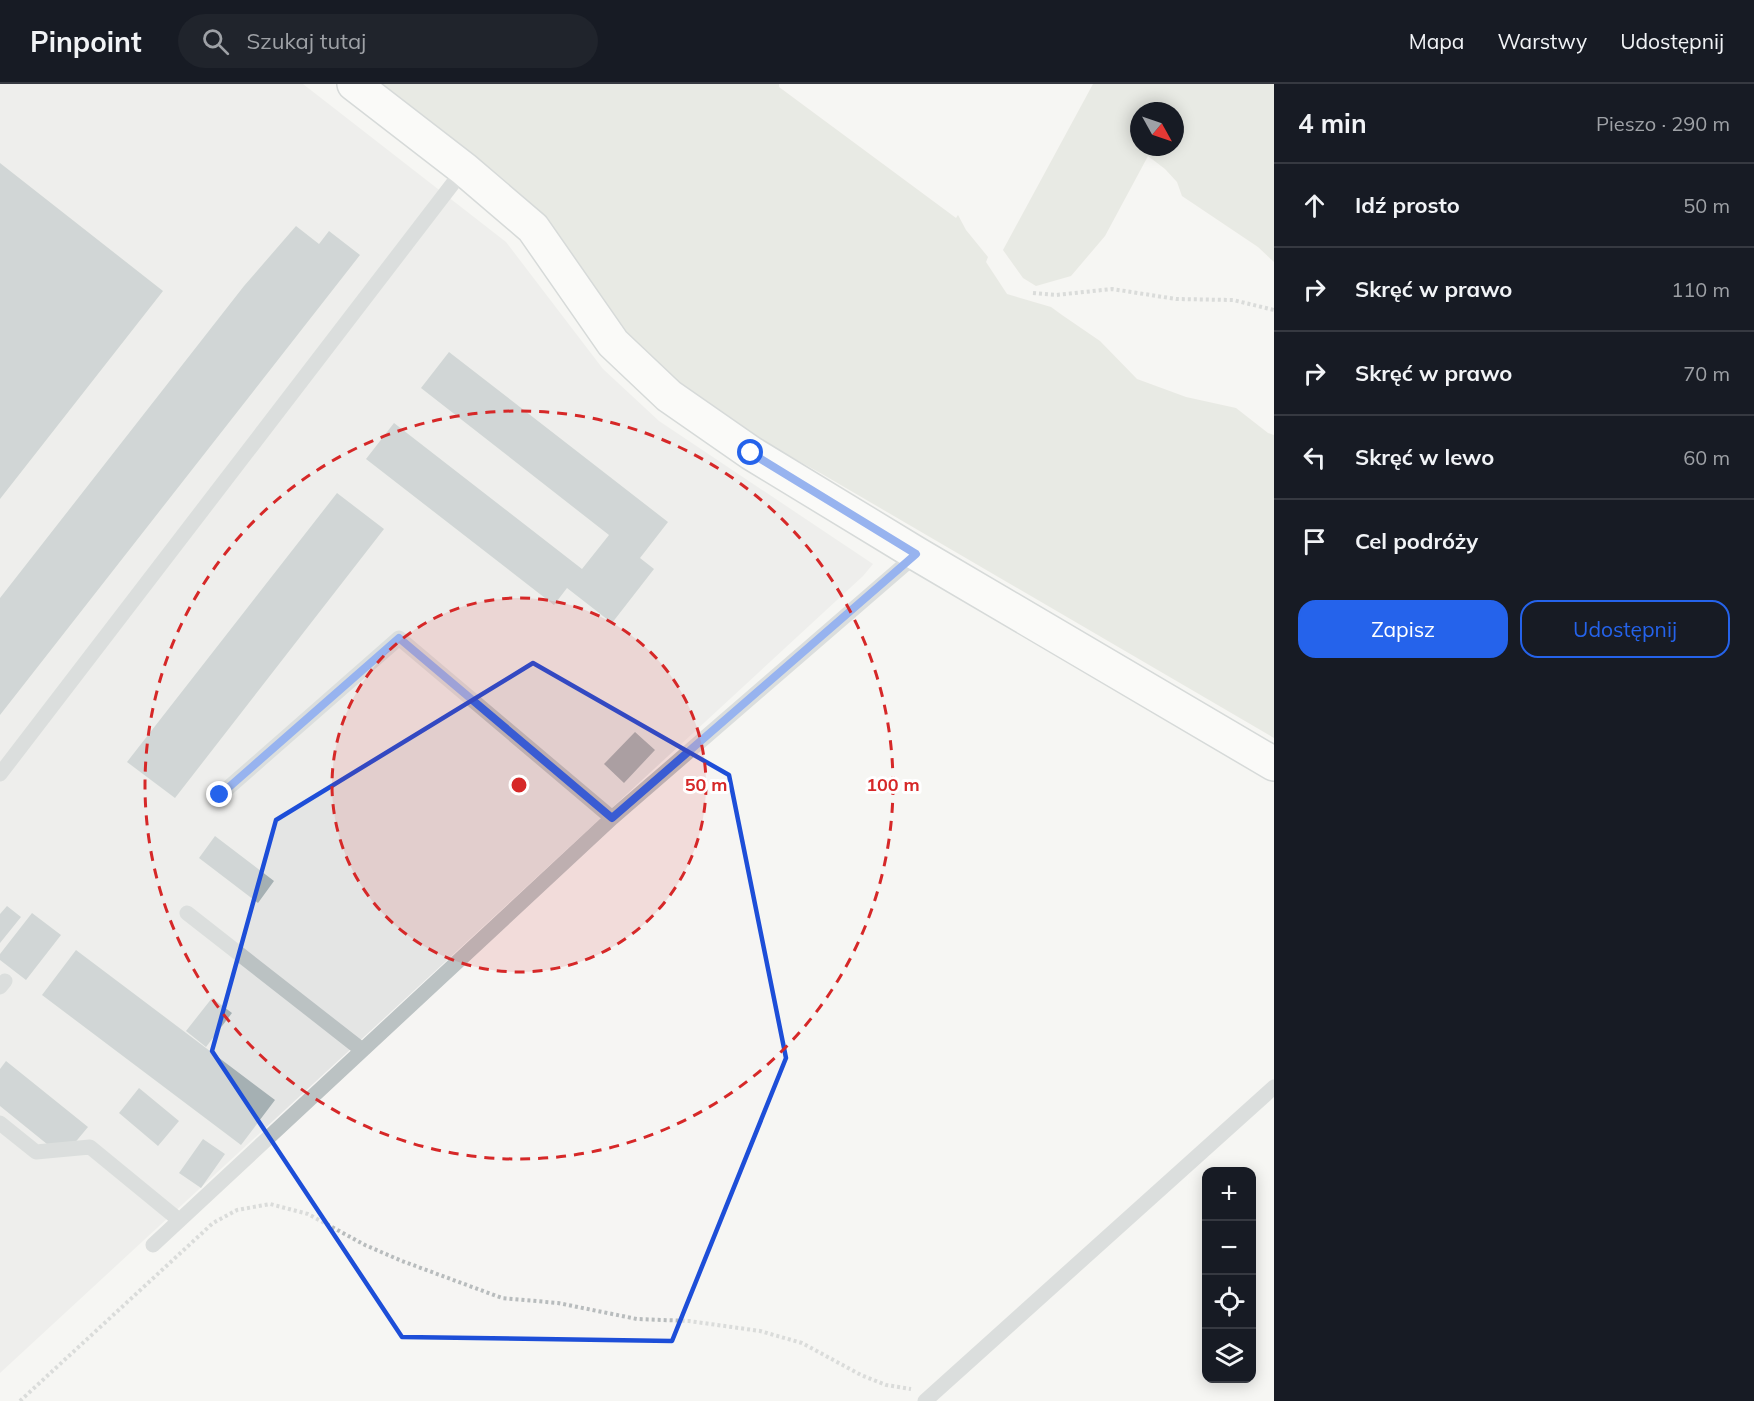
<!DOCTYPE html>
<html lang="pl">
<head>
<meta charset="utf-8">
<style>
	:root { --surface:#171b24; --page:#20242c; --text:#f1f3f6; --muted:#9ea1a6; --line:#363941; --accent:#2563eb }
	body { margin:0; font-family:Mulish,sans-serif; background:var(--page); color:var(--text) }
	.controls { position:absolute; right:18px; bottom:18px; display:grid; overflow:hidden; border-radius:12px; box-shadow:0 3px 15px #0003 }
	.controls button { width:54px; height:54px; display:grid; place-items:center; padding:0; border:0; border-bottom:2px solid var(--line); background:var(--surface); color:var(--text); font:30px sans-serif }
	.compass { position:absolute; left:1130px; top:18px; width:54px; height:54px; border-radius:50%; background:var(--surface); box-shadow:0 3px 15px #0003; rotate:130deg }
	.stop { position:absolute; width:18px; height:18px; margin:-14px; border:4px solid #2563eb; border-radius:50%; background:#fff }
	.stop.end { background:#2563eb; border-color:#fff; box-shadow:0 2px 6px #0008 }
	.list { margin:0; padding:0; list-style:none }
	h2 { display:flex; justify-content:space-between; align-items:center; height:78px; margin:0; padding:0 24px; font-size:26px }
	h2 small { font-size:20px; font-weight:400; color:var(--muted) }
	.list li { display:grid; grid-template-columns:39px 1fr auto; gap:18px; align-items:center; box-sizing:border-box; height:84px; padding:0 24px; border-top:2px solid var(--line) }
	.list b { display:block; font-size:22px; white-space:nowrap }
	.list em { font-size:20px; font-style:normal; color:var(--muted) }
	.actions { display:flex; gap:12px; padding:18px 24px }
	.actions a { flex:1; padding:14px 0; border:2px solid var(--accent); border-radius:18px; text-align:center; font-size:21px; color:var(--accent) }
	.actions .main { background:var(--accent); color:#fff }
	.icon { flex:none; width:33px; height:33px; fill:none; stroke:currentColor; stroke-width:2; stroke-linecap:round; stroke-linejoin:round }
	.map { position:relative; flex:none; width:1274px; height:1317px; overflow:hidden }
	header { display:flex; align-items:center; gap:36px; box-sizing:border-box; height:84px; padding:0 30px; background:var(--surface); border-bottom:2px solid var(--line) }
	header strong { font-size:28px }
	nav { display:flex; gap:33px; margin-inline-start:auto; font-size:21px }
	.search { width:420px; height:54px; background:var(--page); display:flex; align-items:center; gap:15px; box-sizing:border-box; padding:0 21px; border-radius:33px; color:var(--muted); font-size:22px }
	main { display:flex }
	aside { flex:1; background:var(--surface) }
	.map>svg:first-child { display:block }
	.built { fill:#e4e5e4 }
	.green { fill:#d8dbd2; fill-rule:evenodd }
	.building { fill:#a5b0b3 }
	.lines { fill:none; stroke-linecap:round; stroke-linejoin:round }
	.secondary-casing { stroke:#b0b8ba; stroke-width:36 }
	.path { stroke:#b8bcbd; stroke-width:4; stroke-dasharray:3 3; stroke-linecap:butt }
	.lane { stroke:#bbc2c3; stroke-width:15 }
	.secondary { stroke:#fff; stroke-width:33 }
	.route { stroke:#2563eb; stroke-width:8 }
	.marked { fill:none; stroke:#1d4ed8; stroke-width:4.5; stroke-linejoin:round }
	.ring { fill:none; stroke:#d62828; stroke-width:3; stroke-dasharray:10 8 }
	.centre { fill:#d62828; stroke:#fff; stroke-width:3 }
	.ring-label { font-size:18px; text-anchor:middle; font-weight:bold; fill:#d62828; stroke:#fff; stroke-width:6; stroke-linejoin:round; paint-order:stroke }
</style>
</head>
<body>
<header>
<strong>Pinpoint</strong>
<div class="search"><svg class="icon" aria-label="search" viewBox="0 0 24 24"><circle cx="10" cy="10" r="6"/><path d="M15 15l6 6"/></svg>Szukaj tutaj</div>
<nav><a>Mapa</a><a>Warstwy</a><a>Udostępnij</a></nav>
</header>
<main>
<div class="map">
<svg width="1274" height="1317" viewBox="0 0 1274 1317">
	<rect width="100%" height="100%" fill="#f6f5f3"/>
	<path class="built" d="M0 0H303L506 158 603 285 659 337 873 480 863 492 0 1289Z"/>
	<path class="green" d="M376 0H779V3L956 134 958 131 966 146 988 173 986 178 1007 210 1051 223 1062 231 1100 257 1137 295 1186 313 1236 324 1268 349 1274 351V654L822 390 730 339 634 263Z
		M1093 0H1274V178L1258 163 1182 112 1177 98 1165 85 1148 72 1105 152 1071 192 1036 202 1023 194 1003 166ZM1139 27H1175V63H1139Z"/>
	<path class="building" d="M0 79 163 207 0 415Z
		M296 142 319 160 329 147 360 171 0 631V514L244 202Z
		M449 268 668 438 640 474 654 485 612 539 567 504 554 521 366 375 394 339 582 485 609 451 421 304Z
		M337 409 384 445 175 714 127 678Z
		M635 648 655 666 624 699 604 680Z
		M215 752 274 797 258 819 199 774Z
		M7 822 21 833 0 859V830Z
		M32 829 61 851 26 896 0 876V870Z
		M76 866 275 1016 241 1061 42 911Z
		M212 914 232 929 206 963 186 947Z
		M6 977 88 1043 63 1073 0 1022V985Z
		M139 1004 179 1037 158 1062 119 1029Z
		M203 1055 225 1070 201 1104 179 1089Z"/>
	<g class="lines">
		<defs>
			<path id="secondary" d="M354 0 464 85 533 144 613 259 669 312 751 369 917 470 1274 680"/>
		</defs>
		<use href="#secondary" class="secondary-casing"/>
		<path class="path" d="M1033 209 1056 211 1112 205 1176 215 1233 216 1274 226
			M20 1317 213 1139 237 1126 270 1120 308 1130 365 1161 402 1177 502 1214 558 1219 637 1235 689 1237 760 1247 802 1259 861 1291 886 1301 911 1305"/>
		<path class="lane" d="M0 690 464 85
			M220 711 399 554 612 734
			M187 829 362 966
			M0 903 5 897
			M0 1039 36 1068 90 1063 179 1136
			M153 1161 612 734 917 470
			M925 1317 1274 1003"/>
		<use href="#secondary" class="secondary"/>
	</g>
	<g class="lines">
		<path class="route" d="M220 711 399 554 612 734 916 470 751 369"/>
	</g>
	<path d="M0 0H1274V1317H0ZM533 579 729 691 786 974 672 1257 402 1253 212 967 276 736Z" fill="#f6f5f3" fill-opacity=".55" fill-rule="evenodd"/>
	<path class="marked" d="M533 579 729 691 786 974 672 1257 402 1253 212 967 276 736Z"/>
	<circle cx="519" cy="701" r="187" fill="#d62828" fill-opacity=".12"/>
	<g class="ring">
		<circle cx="519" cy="701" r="187"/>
		<circle cx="519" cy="701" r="374"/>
	</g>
	<circle cx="519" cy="701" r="9" class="centre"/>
	<g class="ring-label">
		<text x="706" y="707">50 m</text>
		<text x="893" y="707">100 m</text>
	</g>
</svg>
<div class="controls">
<button>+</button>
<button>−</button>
<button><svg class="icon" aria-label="locate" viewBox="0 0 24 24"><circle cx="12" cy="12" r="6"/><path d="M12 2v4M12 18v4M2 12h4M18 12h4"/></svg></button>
<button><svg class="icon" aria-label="layers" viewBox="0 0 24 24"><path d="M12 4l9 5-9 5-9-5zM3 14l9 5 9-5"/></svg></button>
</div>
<svg class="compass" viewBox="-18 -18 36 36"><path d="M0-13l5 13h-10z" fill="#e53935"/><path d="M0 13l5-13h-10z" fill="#9ea1a6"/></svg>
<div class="stop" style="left:751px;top:369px"></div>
<div class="stop end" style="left:220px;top:711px"></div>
</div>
<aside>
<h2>4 min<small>Pieszo · 290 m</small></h2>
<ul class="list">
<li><svg class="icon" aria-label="ahead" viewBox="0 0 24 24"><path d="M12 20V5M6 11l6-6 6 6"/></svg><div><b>Idź prosto</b></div><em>50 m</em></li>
<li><svg class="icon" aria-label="right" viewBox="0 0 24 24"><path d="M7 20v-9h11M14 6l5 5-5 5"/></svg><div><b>Skręć w prawo</b></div><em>110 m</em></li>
<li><svg class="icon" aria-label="right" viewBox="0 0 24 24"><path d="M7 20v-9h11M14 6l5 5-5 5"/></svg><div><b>Skręć w prawo</b></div><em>70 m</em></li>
<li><svg class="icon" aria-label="left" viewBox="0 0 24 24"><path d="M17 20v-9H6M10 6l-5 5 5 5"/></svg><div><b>Skręć w lewo</b></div><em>60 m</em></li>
<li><svg class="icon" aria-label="arrive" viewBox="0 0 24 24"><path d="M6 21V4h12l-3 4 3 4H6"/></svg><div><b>Cel podróży</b></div></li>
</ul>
<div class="actions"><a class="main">Zapisz</a><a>Udostępnij</a></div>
</aside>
</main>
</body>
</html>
